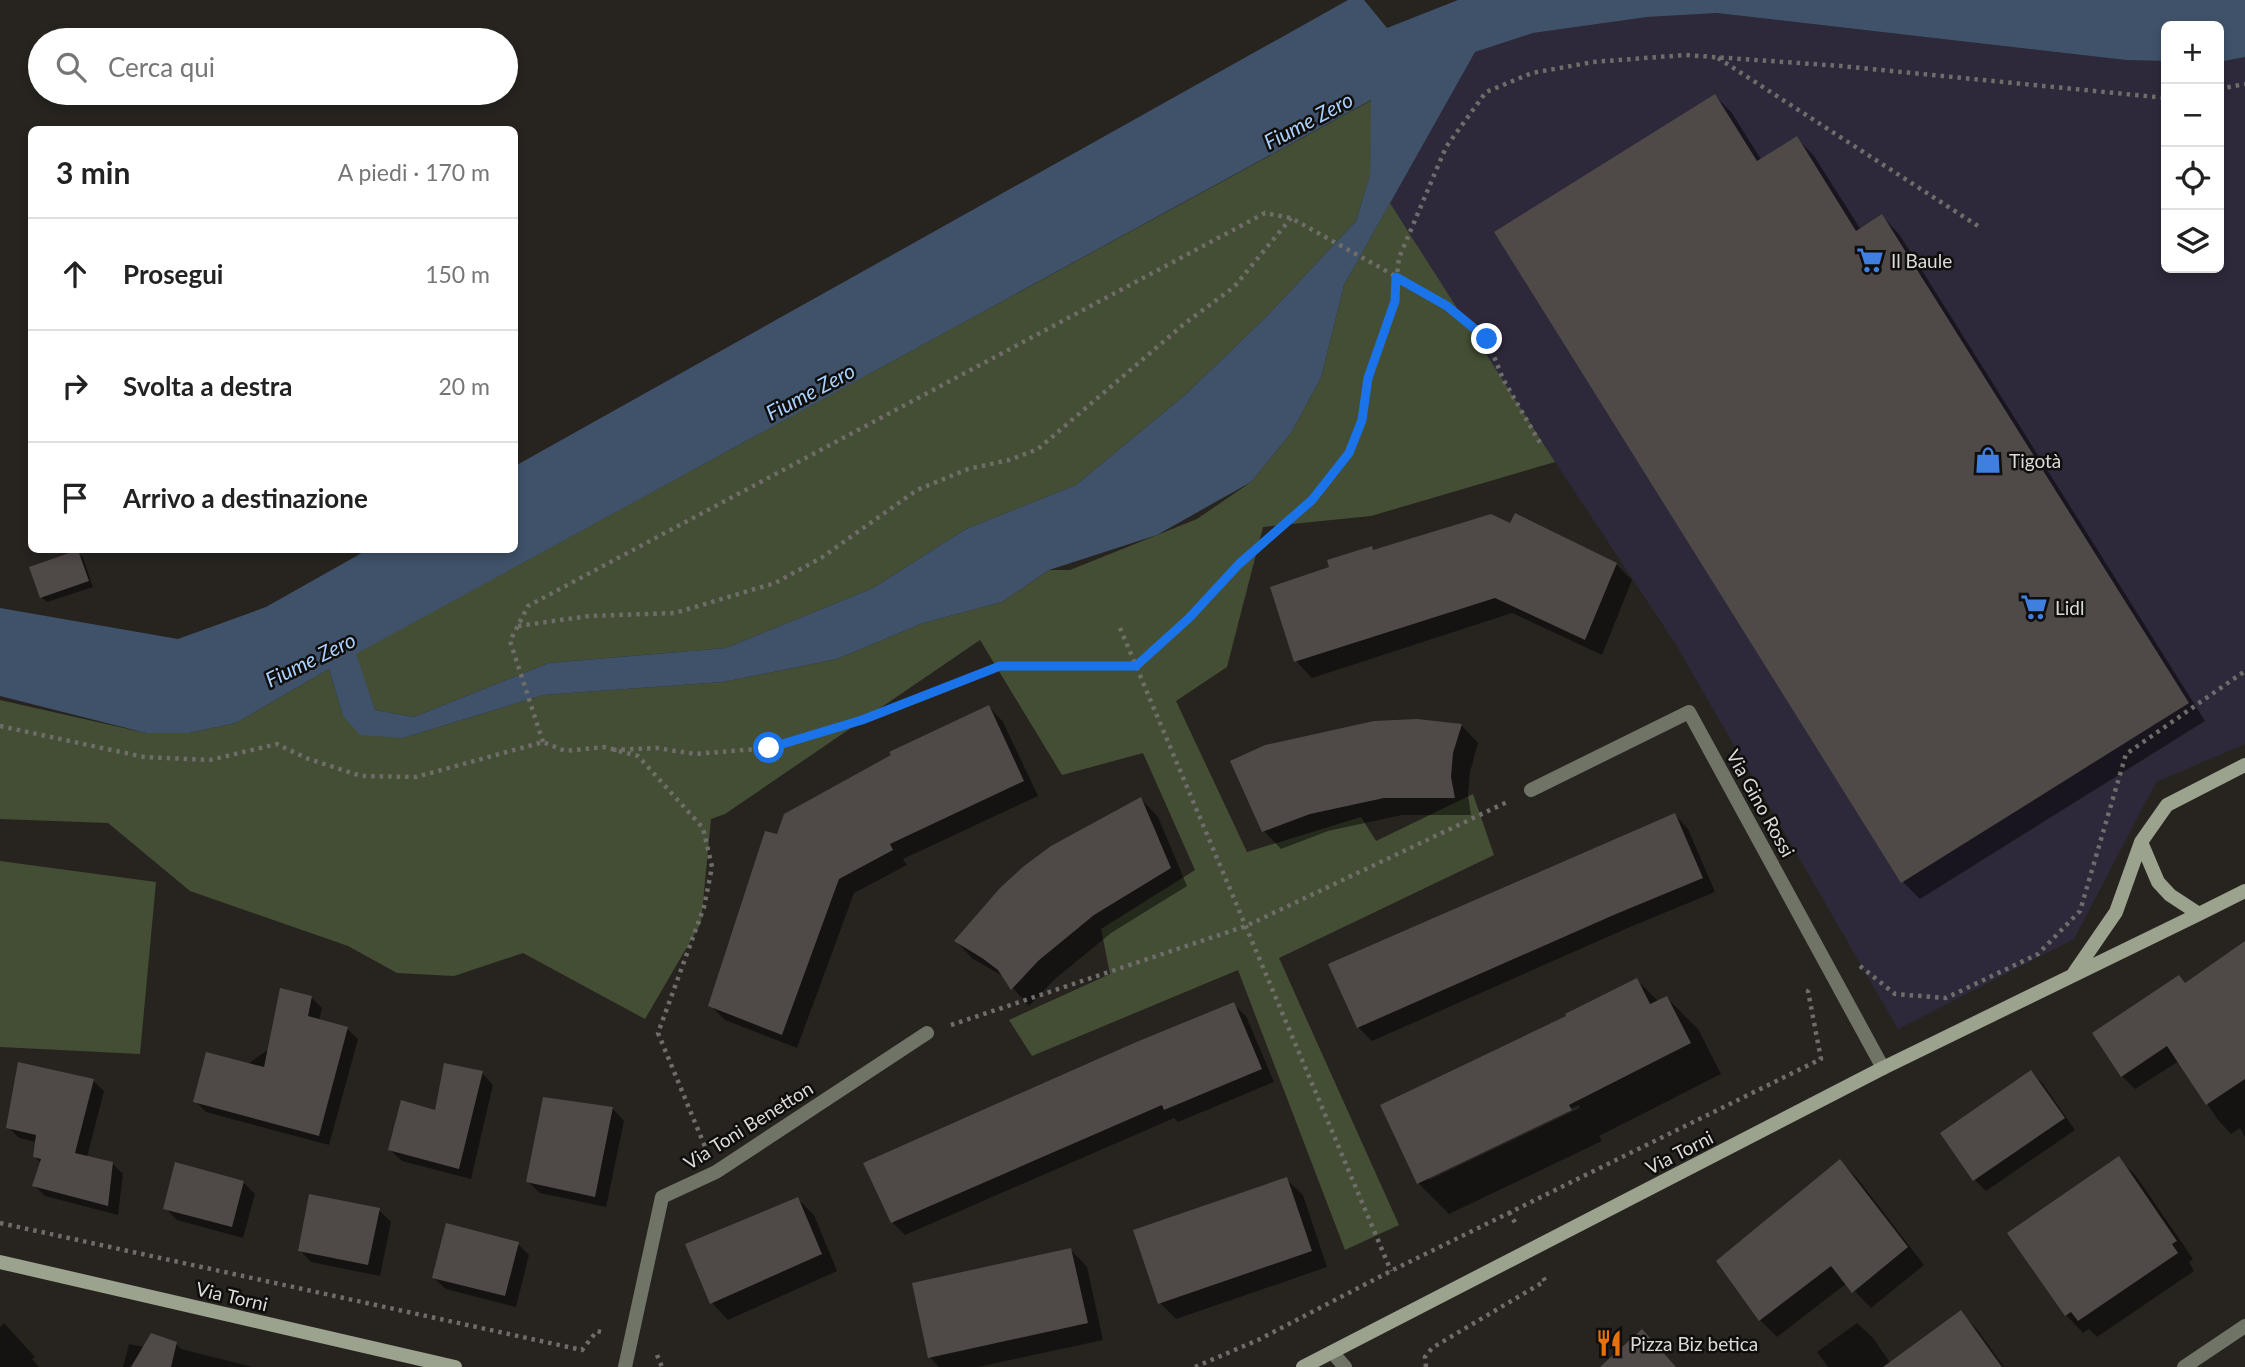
<!DOCTYPE html>
<html lang="it">
<head>
<meta charset="utf-8">
<style>
	:root { --surface:#fff; --page:#f6f6f6; --text:#222; --muted:#767676; --line:#e0e0e0 }
	body { margin:0; font-family:Lato,sans-serif; background:var(--page); color:var(--text) }
	.controls { position:absolute; right:21px; top:21px; display:grid; overflow:hidden; border-radius:10px; box-shadow:0 4px 10px #0003 }
	.controls button { width:63px; height:63px; display:grid; place-items:center; padding:0; border:0; border-bottom:2px solid var(--line); background:var(--surface); color:var(--text); font:35px sans-serif }
	.stop { position:absolute; width:21px; height:21px; margin:-16px; border:5px solid #1a73e8; border-radius:50%; background:#fff }
	.stop.end { background:#1a73e8; border-color:#fff; box-shadow:0 2px 7px #0008 }
	.list { margin:0; padding:0; list-style:none }
	h2 { display:flex; justify-content:space-between; align-items:center; height:91px; margin:0; padding:0 28px; font-size:30px }
	h2 small { font-size:23px; font-weight:400; color:var(--muted) }
	.list li { display:grid; grid-template-columns:46px 1fr auto; gap:21px; align-items:center; box-sizing:border-box; height:112px; padding:0 28px; border-top:2px solid var(--line) }
	.list b { display:block; font-size:26px; white-space:nowrap }
	.list em { font-size:23px; font-style:normal; color:var(--muted) }
	.icon { flex:none; width:38px; height:38px; fill:none; stroke:currentColor; stroke-width:2; stroke-linecap:round; stroke-linejoin:round }
	.map { position:relative; flex:none; width:2245px; height:1367px; overflow:hidden }
	.search { position:absolute; background:var(--surface); box-shadow:0 4px 10px #0003; left:28px; top:28px; width:490px; height:77px; display:flex; align-items:center; gap:18px; box-sizing:border-box; padding:0 24px; border-radius:38px; color:var(--muted); font-size:26px }
	.panel { position:absolute; background:var(--surface); box-shadow:0 4px 10px #0003; left:28px; top:126px; width:490px; height:427px; border-radius:10px }
	.map>svg:first-child { display:block }
	.commercial { fill:#2d293a }
	.green { fill:#434e34 }
	.water { fill:#3f5269; fill-rule:evenodd }
	.shadow { fill:#0007; fill-rule:evenodd }
	.building { fill:#4f4947 }
	.lines { fill:none; stroke-linecap:round; stroke-linejoin:round }
	.path { stroke:#6f6d69; stroke-width:4.5; stroke-dasharray:3.5 5; stroke-linecap:butt }
	.street { stroke:#707467; stroke-width:14 }
	.secondary { stroke:#9ba28d; stroke-width:14 }
	.route { stroke:#1a73e8; stroke-width:9 }
	.labels { text-anchor:middle; dominant-baseline:central; stroke-width:5; stroke-linejoin:round; paint-order:stroke }
	.poi-label { font-size:19px; fill:#dddbd8; stroke:#0f0e0c; text-anchor:start }
	.street-label { font-size:19px; fill:#dddbd8; stroke:#0f0e0c }
	.water-label { font-size:21px; font-style:italic; fill:#aad0fd; stroke:#0f0e0c }
</style>
</head>
<body>
<div class="map">
<svg width="2245" height="1367" viewBox="0 0 2245 1367">
	<rect width="100%" height="100%" fill="#272420"/>
	<path class="commercial" d="M1717 13 2126 60 2166 61V268H2219V62L2245 57V744L2156 782 2074 939 1898 1029 1675 643 1416 252 1417 244 1370 175 1372 100 1416 77 1475 52 1533 33 1647 17Z"/>
	<path class="green" d="M1372 100 1370 175 1356 221 1267 316 1185 395 1076 485 966 529 873 588 726 648 549 663 414 717 375 710 355 654Z
		M1390 203 1555 462 1371 516 1263 527 1227 667 1176 701 1247 852 1361 817 1376 841 1473 794 1494 855 1279 958 1399 1225 1345 1250 1238 970 1032 1056 1009 1020 1110 974 1101 929 1195 870 1143 753 1062 775 980 640 725 814 711 819 701 923 645 1019 523 953 454 976 397 973 348 946 190 891 108 823 0 819V700L146 733H189L236 723 329 669 343 716 403 738 543 695 723 682 837 659 923 623 1002 602 1049 570H1070L1197 519 1251 482 1291 433 1321 378 1344 285Z
		M0 861 156 882 140 1054 0 1047Z"/>
	<path class="water" d="M1348 0H1364L1387 28 1458 0H2245V57L2219 62V26H2166V61L2126 60 1717 13 1647 17 1533 33 1475 52 1344 285 1321 378 1291 433 1251 482 1157 535 1049 570 1002 602 923 623 837 659 723 682 543 695 403 738 360 735 343 716 329 669 236 723 189 733H146L0 696V608L178 639 266 607 367 550H514L515 466ZM1371 100 1370 175 1356 221 1267 316 1185 395 1076 485 966 529 873 588 726 648 549 663 414 717 375 710 356 654Z"/>
	<path class="shadow" d="M1715 96 1732 113 1762 161 1797 138 1814 156 1861 230 1882 216 1899 234 2205 721 1920 899 1903 882Z
		M1371 548 1375 551 1616 564 1632 580 1602 655 1512 613 1312 678 1296 661 1272 588 1331 568Z
		M78 552 83 558 93 587 47 602 41 597Z
		M989 707 1003 722 1038 796 903 859 907 865 854 893 797 1048 725 1020 710 1005 778 836Z
		M1461 725 1478 743 1470 772 1468 795 1471 815H1402L1328 831 1281 849 1264 831Z
		M1141 799 1158 817 1187 886 1111 933 1055 979 1029 1006 1001 975 973 959 956 941Z
		M1675 815 1688 829 1715 892 1630 927 1372 1041 1358 1027Z
		M2245 944V1137L2240 1128 2231 1134 2218 1120 2179 1061 2135 1089 2122 1076 2186 984Z
		M1637 980 1659 1002 1667 998 1698 1029 1721 1074 1599 1136 1602 1141 1449 1214 1418 1183 1568 1017ZM1579 1105 1580 1108 1429 1180V1176Z
		M311 997 322 1008 319 1021 347 1029 358 1039 329 1145 206 1112 195 1101 269 1049Z
		M1233 1004 1246 1016 1274 1082 1178 1122 1174 1118 905 1235 892 1222Z
		M2031 1072 2043 1084 2075 1130 1986 1191 1975 1180 1942 1133Z
		M482 1073 493 1085 471 1179 402 1161 390 1150Z
		M93 1081 104 1091 87 1157 112 1163 123 1174 118 1215 45 1196 34 1185 41 1163 34 1156 36 1142 19 1138 8 1127Z
		M545 1099 613 1109 624 1121 606 1207 540 1193 528 1182Z
		M2119 1159 2136 1176 2193 1259 2189 1262 2194 1271 2097 1337 2089 1329 2083 1333 2066 1315Z
		M1840 1161 1857 1178 1924 1265 1871 1308 1847 1283 1777 1337 1760 1320Z
		M1286 1179 1303 1195 1327 1267 1176 1319 1160 1303Z
		M243 1182 255 1194 243 1238 177 1220 165 1208Z
		M798 1199 814 1215 837 1271 728 1320 712 1303Z
		M379 1210 391 1222 380 1276 311 1262 300 1250Z
		M518 1244 529 1255 516 1307 446 1289 434 1278Z
		M1071 1250 1087 1267 1103 1340 978 1367H939L930 1357Z
		M1961 1313 1976 1328 2004 1367H1828L1817 1352 1857 1323 1873 1338 1891 1364Z
		M4 1323 35 1357 32 1359 39 1367H0V1327Z
		M129 1344 144 1347 176 1344 181 1349 253 1367H123Z"/>
	<path class="building" d="M1715 94 1757 161 1797 136 1856 231 1882 214 2189 703 1901 883 1494 232Z
		M1515 513 1617 563 1585 640 1495 598 1294 662 1270 587 1329 567 1327 560 1372 546 1373 550 1491 514 1510 523Z
		M78 550 89 581 40 598 29 567Z
		M989 705 1024 781 890 844 893 850 839 879 782 1035 708 1006 765 831 777 834 784 814 891 755 889 752Z
		M1417 719 1462 724 1453 753 1451 777 1455 798H1384L1310 814 1262 832 1230 761 1265 745 1374 721Z
		M1141 797 1171 868 1094 915 1038 961 1011 990 998 970 982 958 954 941 1000 888 1024 866 1051 846Z
		M1675 813 1703 878 1616 914 1357 1028 1328 964Z
		M2245 941V1079L2206 1105 2167 1046 2121 1077 2092 1033 2179 975 2185 983Z
		M1637 978 1650 1004 1667 996 1691 1043 1569 1105 1572 1110 1417 1184 1380 1105 1566 1016 1565 1014Z
		M280 988 312 996 308 1016 348 1027 319 1136 193 1102 206 1052 264 1067Z
		M1234 1002 1262 1069 1164 1110 1162 1105 891 1223 863 1163 1134 1043Z
		M18 1062 94 1079 75 1153 113 1162 108 1206 32 1186 41 1159 33 1157 36 1135 6 1128Z
		M444 1063 483 1071 459 1169 388 1150 401 1100 435 1110Z
		M2031 1070 2065 1118 1973 1181 1940 1133Z
		M543 1097 613 1107 595 1197 526 1182Z
		M2119 1156 2177 1241 2172 1244 2178 1253 2078 1321 2071 1312 2065 1316 2007 1233Z
		M1840 1159 1908 1247 1852 1293 1831 1266 1759 1321 1716 1261Z
		M175 1162 244 1181 232 1227 163 1209Z
		M1287 1177 1312 1251 1158 1304 1133 1230Z
		M309 1194 380 1208 368 1265 298 1251Z
		M798 1197 822 1254 710 1304 685 1244Z
		M446 1223 519 1242 505 1296 432 1278Z
		M1071 1248 1088 1323 928 1358 912 1283Z
		M1961 1310 2002 1367H1883Z
		M1642 1329 1676 1367H1600Z
		M151 1333 177 1342 171 1367H131Z"/>
	<g class="lines">
		<path class="path" d="M1718 58 1978 226
			M2219 89 2245 84
			M518 626 589 616 675 613 775 583 821 558 917 490 968 469 1009 460 1038 449 1184 324 1234 287 1291 218
			M1120 628 1391 1271
			M0 726 144 757 210 760 277 744 306 758 361 776 416 777 543 742 565 751 604 747 638 756 703 828 712 867 704 907 658 1033 706 1149
			M543 742 510 641 528 606 1265 213 1291 218 1381 268 1447 306 1487 339 1503 379 1540 443
			M613 750 657 748 695 754 769 748 862 720 1000 666H1136L1189 618 1239 564 1312 500 1349 453 1362 420 1368 378 1394 301 1399 258 1446 147 1486 92 1532 73 1593 62 1685 55 1841 66 2166 98
			M1860 966 1895 994 1946 998 2038 954 2080 911 2126 754 2245 671
			M951 1025 1246 926 1507 802
			M1509 1212 1517 1226
			M0 1223 582 1350 597 1331 605 1333
			M657 1355 662 1367
			M1195 1367 1258 1340 1391 1271 1821 1059 1808 991 1809 990
			M1426 1367 1425 1357 1432 1348 1545 1281 1542 1275"/>
		<path class="street" d="M1531 790 1689 712 1883 1068
			M1332 1352 1345 1367
			M625 1367 662 1197 716 1172 927 1033
			M2184 1367 2245 1326"/>
		<path class="secondary" d="M2245 765 2167 805 2141 842 2158 882 2170 895 2199 914 2245 891
			M2074 973 2116 912 2141 842
			M0 1262 455 1367
			M1303 1367 1883 1068 2199 914"/>
	</g>
	<g class="lines">
		<path class="route" d="M769 748 862 720 1000 666H1136L1189 618 1239 564 1312 500 1349 453 1362 420 1368 378 1395 301 1396 277 1447 306 1487 339"/>
	</g>
	<defs>
		<symbol id="supermarket-bare" viewBox="-9 -9 18 18"><path d="M-6-5.5h2.5l.6 2H6L4.5 2H-2.5L-4.4-4H-6ZM-1.5 3.2a1.3 1.3 0 1 0 .1 0ZM3 3.2a1.3 1.3 0 1 0 .1 0Z" fill="#3f7fe0" stroke="#0f0e0c" stroke-width="2.5" paint-order="stroke"/></symbol>
		<symbol id="shop-bare" viewBox="-9 -9 18 18"><path d="M-5-2.5h2.3a2.7 3.5 0 0 1 5.4 0H5L5.5 6h-11ZM-1.5-2.5h3a1.5 2.3 0 0 0-3 0Z" fill="#3f7fe0" stroke="#0f0e0c" stroke-width="2.5" paint-order="stroke"/></symbol>
		<symbol id="restaurant-bare" viewBox="-9 -9 18 18"><path d="M-5-6h1v4h1v-4h1v4h1v-4h1v5L-1.5 .5V6h-2V.5L-5-1ZM5-6V6H3V1.5H1.5Q1.5-4 5-6Z" fill="#e8710a" stroke="#0f0e0c" stroke-width="2.5" paint-order="stroke"/></symbol>
	</defs>
	<g fill-rule="evenodd">
		<use href="#supermarket-bare" x="1851" y="241" width="38" height="38"/>
		<use href="#shop-bare" x="1969" y="441" width="38" height="38"/>
		<use href="#supermarket-bare" x="2015" y="588" width="38" height="38"/>
		<use href="#restaurant-bare" x="1590" y="1324" width="38" height="38"/>
	</g>
	<g class="labels">
		<g class="poi-label">
			<text x="1891" y="260">Il Baule</text>
			<text x="2009" y="460">Tigotà</text>
			<text x="2055" y="607">Lidl</text>
			<text x="1630" y="1343">Pizza Biz betica</text>
		</g>
		<g class="street-label">
			<text transform="translate(1761 803) rotate(61)">Via Gino Rossi</text>
			<text transform="translate(748 1125) rotate(-32)">Via Toni Benetton</text>
			<text transform="translate(1679 1152) rotate(-27)">Via Torni</text>
			<text transform="translate(232 1296) rotate(13)">Via Torni</text>
		</g>
		<g class="water-label">
			<text transform="translate(1308 120) rotate(-28)">Fiume Zero</text>
			<text transform="translate(810 391) rotate(-28)">Fiume Zero</text>
			<text transform="translate(310 659) rotate(-26)">Fiume Zero</text>
		</g>
	</g>
</svg>
<div class="controls">
<button>+</button>
<button>−</button>
<button><svg class="icon" aria-label="locate" viewBox="0 0 24 24"><circle cx="12" cy="12" r="6"/><path d="M12 2v4M12 18v4M2 12h4M18 12h4"/></svg></button>
<button><svg class="icon" aria-label="layers" viewBox="0 0 24 24"><path d="M12 4l9 5-9 5-9-5zM3 14l9 5 9-5"/></svg></button>
</div>
<div class="stop" style="left:769px;top:748px"></div>
<div class="stop end" style="left:1487px;top:339px"></div>
<div class="search"><svg class="icon" aria-label="search" viewBox="0 0 24 24"><circle cx="10" cy="10" r="6"/><path d="M15 15l6 6"/></svg>Cerca qui</div>
<section class="panel">
<h2>3 min<small>A piedi · 170 m</small></h2>
<ul class="list">
<li><svg class="icon" aria-label="ahead" viewBox="0 0 24 24"><path d="M12 20V5M6 11l6-6 6 6"/></svg><div><b>Prosegui</b></div><em>150 m</em></li>
<li><svg class="icon" aria-label="right" viewBox="0 0 24 24"><path d="M7 20v-9h11M14 6l5 5-5 5"/></svg><div><b>Svolta a destra</b></div><em>20 m</em></li>
<li><svg class="icon" aria-label="arrive" viewBox="0 0 24 24"><path d="M6 21V4h12l-3 4 3 4H6"/></svg><div><b>Arrivo a destinazione</b></div></li>
</ul>
</section>
</div>
</body>
</html>
